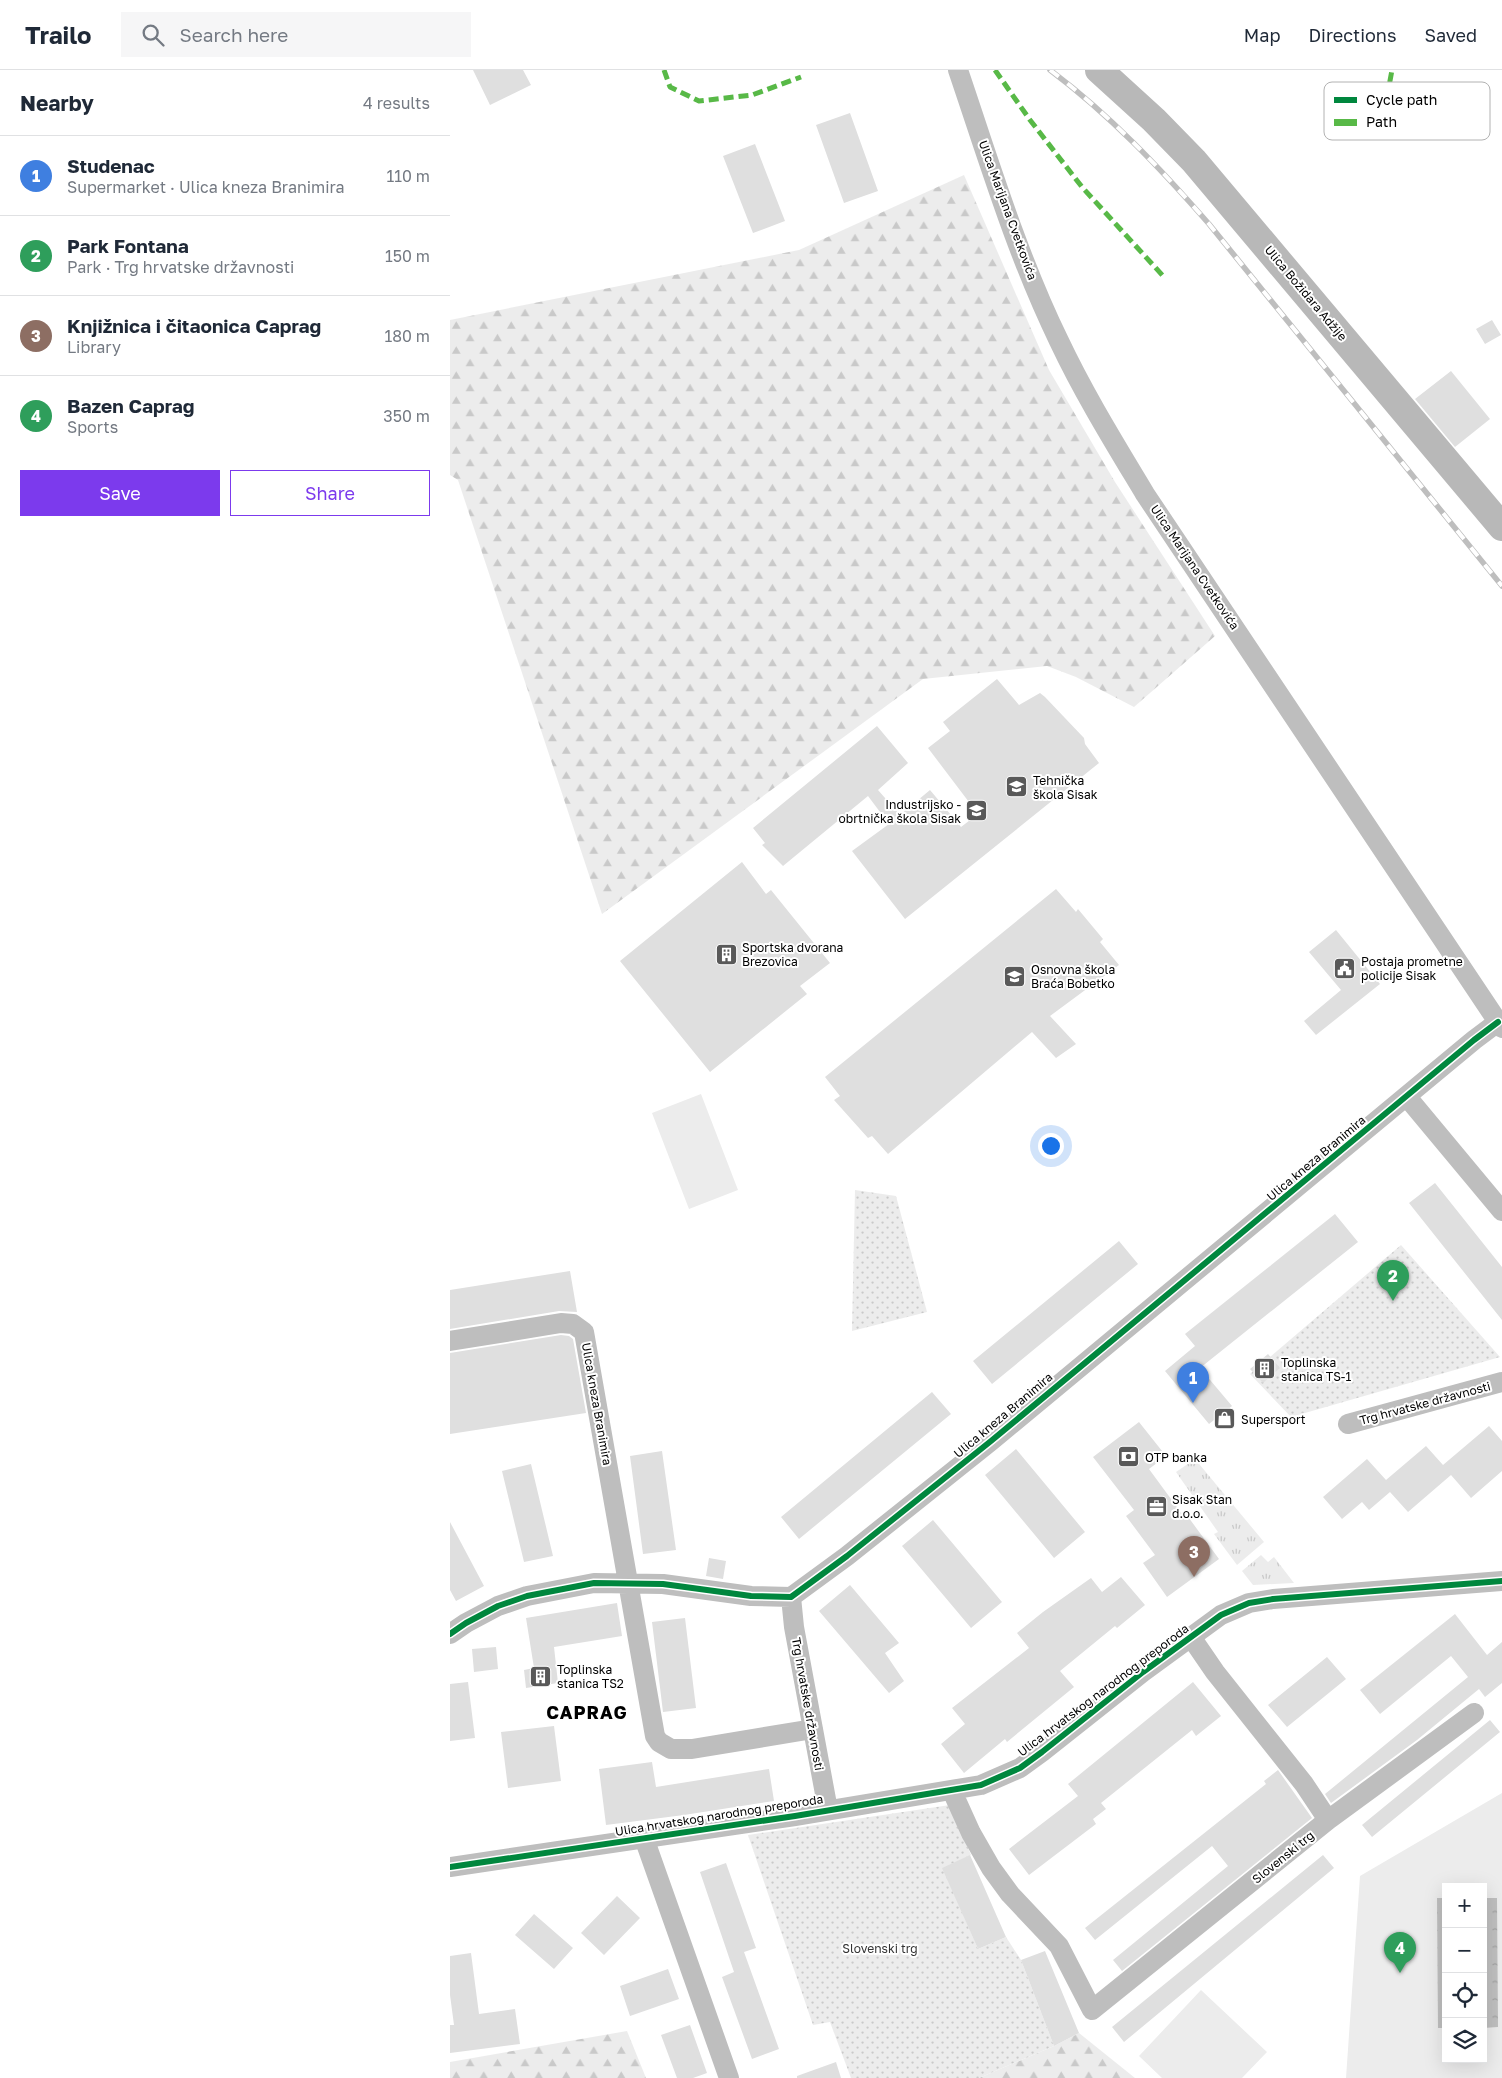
<!DOCTYPE html>
<html lang="en">
<head>
<meta charset="utf-8">
<style>
	:root { --surface:#fff; --page:#f6f6f7; --text:#1f2937; --muted:#747a83; --line:#e0e1e3; --accent:#7c3aed }
	body { margin:0; font-family:"Golos Text",sans-serif; background:var(--page); color:var(--text) }
	.controls { position:absolute; right:15px; bottom:15px; display:grid; overflow:hidden; border-radius:0px; box-shadow:0 5px 20px #0002 }
	.controls button { width:45px; height:45px; display:grid; place-items:center; padding:0; border:0; border-bottom:1px solid var(--line); background:var(--surface); color:var(--text); font:25px sans-serif }
	.you { position:absolute; left:600px; top:1075px; width:18px; height:18px; margin:-12px; border:4px solid #fff; border-radius:50%; background:#1a73e8; box-shadow:0 0 0 8px #1a73e833 }
	.badge { display:grid; place-items:center; width:32px; height:32px; border-radius:50%; background:var(--accent); color:#fff; font-size:16px; font-weight:700 }
	.pin { position:absolute; translate:-50% -41px; filter:drop-shadow(0 1px 2px #0008) }
	.pin::after { content:''; position:absolute; top:26px; width:18px; height:15px; background:inherit; clip-path:polygon(0 0,100% 0,50% 100%) }
	.list { margin:0; padding:0; list-style:none }
	h2 { display:flex; justify-content:space-between; align-items:center; height:65px; margin:0; padding:0 20px; font-size:21px }
	h2 small { font-size:16px; font-weight:400; color:var(--muted) }
	.list li { display:grid; grid-template-columns:32px 1fr auto; gap:15px; align-items:center; box-sizing:border-box; height:80px; padding:0 20px; border-top:1px solid var(--line) }
	.list b { display:block; font-size:19px; white-space:nowrap }
	.list p { margin:0; font-size:16px; white-space:nowrap; color:var(--muted) }
	.list em { font-size:16px; font-style:normal; color:var(--muted) }
	.actions { display:flex; gap:10px; padding:15px 20px }
	.actions a { flex:1; padding:11px 0; border:1px solid var(--accent); border-radius:0px; text-align:center; font-size:18px; color:var(--accent) }
	.actions .main { background:var(--accent); color:#fff }
	.icon { flex:none; width:28px; height:28px; fill:none; stroke:currentColor; stroke-width:2; stroke-linecap:round; stroke-linejoin:round }
	.map { position:relative; flex:none; width:1052px; height:2008px; overflow:hidden }
	header { display:flex; align-items:center; gap:30px; box-sizing:border-box; height:70px; padding:0 25px; background:var(--surface); border-bottom:1px solid var(--line) }
	header strong { font-size:24px }
	nav { display:flex; gap:28px; margin-inline-start:auto; font-size:18px }
	.search { width:350px; height:45px; background:var(--page); display:flex; align-items:center; gap:12px; box-sizing:border-box; padding:0 18px; border-radius:0px; color:var(--muted); font-size:19px }
	main { display:flex }
	aside { flex:1; background:var(--surface) }
	.map>svg:first-child { display:block }
	.grass { fill:url(#grass-tufts) }
	.forest { fill:url(#forest-firs) }
	.park { fill:url(#park-dots) }
	.pitch { fill:#ececec; fill-rule:evenodd }
	.water { fill:url(#water-ripples) }
	.building { fill:#dfdfdf }
	.lines { fill:none; stroke-linecap:round; stroke-linejoin:round }
	.minor { stroke:#bebebe; stroke-width:20 }
	.secondary { stroke:#b8b8b8; stroke-width:28 }
	.rail-casing { stroke:#bebebe; stroke-width:5.5 }
	.rail { stroke:#fff; stroke-width:4; stroke-dasharray:11; stroke-linecap:butt }
	.quiet { stroke:#58b947; stroke-width:5; stroke-dasharray:10 5; stroke-linecap:butt }
	.cycleway-casing { stroke:#fff; stroke-width:9 }
	.cycleway { stroke:#00873e; stroke-width:6 }
	.labels { text-anchor:middle; dominant-baseline:central; stroke-width:4; stroke-linejoin:round; paint-order:stroke }
	.street-label { font-size:12px; fill:#000; stroke:#fff }
	.poi-label { font-size:12px; fill:#000; stroke:#fff; text-anchor:start }
	.park-label { font-size:12px; fill:#333; stroke:#fff }
	.district-label { font-size:18px; font-weight:bold; letter-spacing:1px; fill:#000; stroke:#fff }
	.key { fill:#fff; stroke:#b2b2b2; stroke-width:1 }
	.key-label { font-size:14px; fill:#000 }
</style>
</head>
<body>
<header>
<strong>Trailo</strong>
<div class="search"><svg class="icon" aria-label="search" viewBox="0 0 24 24"><circle cx="10" cy="10" r="6"/><path d="M15 15l6 6"/></svg>Search here</div>
<nav><a>Map</a><a>Directions</a><a>Saved</a></nav>
</header>
<main>
<aside>
<h2>Nearby<small>4 results</small></h2>
<ul class="list">
<li><span class="badge" style="background:#3f7fe0">1</span><div><b>Studenac</b><p>Supermarket · Ulica kneza Branimira</p></div><em>110 m</em></li>
<li><span class="badge" style="background:#2e9e5b">2</span><div><b>Park Fontana</b><p>Park · Trg hrvatske državnosti</p></div><em>150 m</em></li>
<li><span class="badge" style="background:#8d6e63">3</span><div><b>Knjižnica i čitaonica Caprag</b><p>Library</p></div><em>180 m</em></li>
<li><span class="badge" style="background:#2e9e5b">4</span><div><b>Bazen Caprag</b><p>Sports</p></div><em>350 m</em></li>
</ul>
<div class="actions"><a class="main">Save</a><a>Share</a></div>
</aside>
<div class="map">
<svg width="1052" height="2008" viewBox="0 0 1052 2008">
	<defs>
		<pattern id="grass-tufts" width="24" height="20" patternUnits="userSpaceOnUse" patternTransform="scale(1.25)"><rect width="24" height="20" fill="#ececec"/><path d="M3 7l-1-3M5 7V3M7 7l1-3M15 17l-1-3M17 17v-4M19 17l1-3" fill="none" stroke="#c9c9c9"/></pattern>
		<pattern id="forest-firs" width="22" height="20" patternUnits="userSpaceOnUse" patternTransform="scale(1.25)"><rect width="22" height="20" fill="#ececec"/><path d="M5 1l3.5 6h-7zM16 11l3.5 6h-7z" fill="#c9c9c9"/></pattern>
		<pattern id="park-dots" width="8" height="8" patternUnits="userSpaceOnUse" patternTransform="scale(1.25)"><rect width="8" height="8" fill="#ececec"/><path d="M2 2h.1M6 6h.1" fill="none" stroke="#c9c9c9" stroke-width="1.8" stroke-linecap="round"/></pattern>
		<pattern id="water-ripples" width="26" height="14" patternUnits="userSpaceOnUse" patternTransform="scale(1.25)"><rect width="26" height="14" fill="#bfbfbf"/><path d="M2 4q2-2 4 0t4 0M15 11q2-2 4 0t4 0" fill="none" stroke="#a2a2a2"/></pattern>
	</defs>
	<rect width="100%" height="100%" fill="#fff"/>
	<path class="grass" d="M745 1389 814 1472 787 1495 764 1464 768 1462 726 1402Z
		M811 1485 818 1492 824 1487 844 1513 803 1515 792 1501Z"/>
	<path class="forest" d="M514 105 599 300 665 412 765 566 684 637 626 607 597 596 473 609 152 844 8 410 0 405V250L349 180Z
		M177 1961 196 2008H0V1992Z
		M629 1963 685 2008H529L604 1976Z"/>
	<path class="park" d="M405 1120 446 1126 477 1242 402 1261Z
		M951 1175 1050 1287 841 1347 800 1304Z
		M500 1735 521 1785 493 1798 528 1879 556 1867 571 1890 604 1976 529 2008H401L380 1952 363 1955 298 1765Z"/>
	<path class="pitch" d="M251 1024 288 1120 239 1139 202 1043Z
		M1052 1723V2008H896L910 1806ZM996 1817H1033V1989H996Z
		M751 1920 817 1982 792 2008H712L689 1986Z"/>
	<path class="water" d="M987 1828H996V1958H988Z
		M1033 1828H1047L1048 1957 1033 1958Z"/>
	<path class="building" d="M23 0H73L81 15 40 35Z
		M400 43 428 121 394 133 366 55Z
		M305 74 335 151 303 163 273 86Z
		M1042 250 1051 265 1035 274 1026 259Z
		M1001 301 1040 349 1005 377 965 329Z
		M547 609 569 635 590 623 595 627 634 668 635 674 649 693 455 849 402 781 439 754 418 726 333 796 312 775 315 773 303 758 427 656 458 693 428 720 450 745 480 720 511 757 528 744 478 678 500 661 493 652Z
		M292 792 316 824 321 820 380 893 350 916 357 924 260 1002 170 891Z
		M606 819 626 842 628 839 653 869 650 872 669 895 600 946 626 974 606 988 582 962 438 1084 422 1066 418 1068 384 1030 390 1026 375 1007Z
		M886 860 930 914 866 965 854 951 891 920 859 882Z
		M985 1113 1052 1197V1250L959 1133Z
		M885 1144 908 1172 750 1298 782 1336 759 1354 715 1301 745 1276 735 1264Z
		M669 1171 688 1194 542 1314 523 1291Z
		M120 1201 127 1242 109 1241 0 1259V1220Z
		M111 1265 119 1266 123 1269 136 1343 0 1364V1283Z
		M818 1284 830 1298 813 1313 800 1299Z
		M482 1322 501 1344 349 1469 331 1447Z
		M689 1352 716 1386 699 1399 732 1444H736L769 1489 717 1527 693 1493 705 1485 676 1446 684 1440 643 1387Z
		M1039 1356 1052 1371V1401L1021 1428 1001 1405 958 1442 940 1422 919 1440 912 1432 892 1449 873 1427 917 1389 936 1410 976 1376 993 1395Z
		M566 1379 635 1462 604 1488 535 1405Z
		M212 1381 226 1480 193 1484 180 1386Z
		M81 1394 103 1486 74 1492 52 1401Z
		M483 1450 552 1532 521 1558 452 1476Z
		M0 1452 34 1516 6 1531 0 1520Z
		M259 1488 276 1491 273 1509 256 1506Z
		M671 1507 695 1535 667 1558 665 1556 610 1601 624 1617 557 1672 555 1669 514 1703 491 1674 515 1654 502 1638 579 1578 567 1563 593 1542 641 1508 652 1522Z
		M400 1515 449 1573 435 1583 454 1611 439 1623 369 1541Z
		M167 1533 172 1566 104 1577 108 1613 76 1618 74 1600 84 1598 76 1548Z
		M1005 1544 1037 1585 1052 1572V1613L1035 1627 1029 1619 967 1670 881 1733 875 1724 1018 1607 1001 1586 930 1644 910 1620Z
		M235 1548 246 1638 213 1642 202 1552Z
		M46 1577 48 1599 24 1602 22 1579Z
		M877 1587 896 1609 837 1657 818 1635Z
		M18 1612 25 1668 0 1671V1614Z
		M743 1612 771 1646 746 1666 742 1660 651 1733 656 1739 643 1749 646 1754 579 1805 559 1779 628 1726 618 1714Z
		M1040 1650 1050 1662 922 1767 912 1755Z
		M104 1656 111 1711 58 1718 51 1662Z
		M202 1692 206 1717 319 1699 324 1731 234 1745 156 1755 149 1699Z
		M828 1700 862 1748 672 1901 663 1890 778 1796 762 1776 645 1870 635 1858 816 1714 814 1711Z
		M520 1785 556 1867 528 1879 492 1798Z
		M873 1785 884 1798 674 1972 662 1957Z
		M276 1793 306 1878 294 1882 329 1979 302 1989 272 1907 284 1902 250 1802Z
		M167 1826 190 1848 154 1885 131 1863Z
		M84 1844 123 1878 104 1899 65 1865Z
		M595 1881 629 1963 604 1976 571 1890Z
		M21 1883 29 1944 65 1939 70 1974 0 1983V1955H4L0 1925V1886Z
		M218 1899 229 1929 180 1946 170 1916Z
		M240 1955 257 2003 243 2008H227L211 1965Z
		M386 1992 391 2008H347V2006Z"/>
	<g class="lines">
		<path class="minor" d="M508 0C539 91 567 185 609 271 634 324 665 374 695 424L1052 958
			M957 1027 1052 1141
			M0 1271 111 1253 123 1254 134 1262 205 1666 209 1672 221 1679H242L363 1659
			M898 1354 1052 1312
			M341 1527 344 1557 378 1740
			M0 1564 16 1553 48 1536 77 1526 144 1513 213 1514 301 1526 341 1527 397 1486 541 1371 1024 970 1048 952
			M741 1567 765 1602 854 1714 878 1750
			M502 1721 521 1763 541 1798 560 1824 609 1876 642 1940 878 1750 1024 1643
			M194 1768 279 2008
			M0 1797 345 1746 531 1715 570 1698 592 1682 693 1602 771 1545 799 1533 823 1529 1052 1511"/>
		<path class="secondary" d="M649 0 704 50 744 91 1052 457"/>
		<defs>
			<path id="rail" d="M600 0C660 45 710 98 759 154L1052 516"/>
		</defs>
		<use href="#rail" class="rail-casing"/>
		<use href="#rail" class="rail"/>
		<path class="quiet" d="M214 0 220 17 249 31 302 25 351 7
			M545 0 580 50 632 117 714 207
			M937 27 942 0"/>
		<defs>
			<path id="cycleway" d="M0 1564 16 1553 48 1536 77 1526 144 1513 213 1514 301 1526 341 1527 397 1486 541 1371 1024 970 1048 952
				M0 1797 345 1746 531 1715 570 1698 592 1682 693 1602 771 1545 799 1533 823 1529 1052 1511"/>
		</defs>
		<use href="#cycleway" class="cycleway-casing"/>
		<use href="#cycleway" class="cycleway"/>
	</g>
	<defs>
		<symbol id="school-square" viewBox="-11 -11 22 22"><rect x="-9" y="-9" width="18" height="18" rx="4" fill="#595959" stroke="#fff"/><path d="M0-5L7-2L0 1L-7-2ZM-4 1L0 2.5L4 1V4Q0 6-4 4Z" fill="#fff"/></symbol>
		<symbol id="building-square" viewBox="-11 -11 22 22"><rect x="-9" y="-9" width="18" height="18" rx="4" fill="#595959" stroke="#fff"/><path d="M-4-6H4V6H1V3H-1V6H-4ZM-2.5-4.3h1.7v1.8h-1.7ZM.8-4.3h1.7v1.8H.8ZM-2.5-1h1.7V.8h-1.7ZM.8-1h1.7V.8H.8Z" fill="#fff"/></symbol>
		<symbol id="civic-square" viewBox="-11 -11 22 22"><rect x="-9" y="-9" width="18" height="18" rx="4" fill="#595959" stroke="#fff"/><path d="M-.6-6.5H3V-4.5H.6V-3L4-1V1h2V6H-6V1h2V-1L-.6-3ZM-1.2 2.5V6h2.4V2.5Z" fill="#fff"/></symbol>
		<symbol id="shop-square" viewBox="-11 -11 22 22"><rect x="-9" y="-9" width="18" height="18" rx="4" fill="#595959" stroke="#fff"/><path d="M-5-2.5h2.3a2.7 3.5 0 0 1 5.4 0H5L5.5 6h-11ZM-1.5-2.5h3a1.5 2.3 0 0 0-3 0Z" fill="#fff"/></symbol>
		<symbol id="bank-square" viewBox="-11 -11 22 22"><rect x="-9" y="-9" width="18" height="18" rx="4" fill="#595959" stroke="#fff"/><path d="M-6-4H6V4H-6ZM0-2.3a2.3 2.3 0 1 0 0 4.6a2.3 2.3 0 1 0 0-4.6Z" fill="#fff"/></symbol>
		<symbol id="office-square" viewBox="-11 -11 22 22"><rect x="-9" y="-9" width="18" height="18" rx="4" fill="#595959" stroke="#fff"/><path d="M-6-3h4V-5.5h4V-3h4V5H-6ZM-1-4.5V-3h2v-1.5ZM-6 0V1H6V0Z" fill="#fff"/></symbol>
	</defs>
	<g fill-rule="evenodd">
		<use href="#school-square" x="554" y="704" width="25" height="25"/>
		<use href="#school-square" x="514" y="728" width="25" height="25"/>
		<use href="#building-square" x="264" y="872" width="25" height="25"/>
		<use href="#civic-square" x="882" y="886" width="25" height="25"/>
		<use href="#school-square" x="552" y="894" width="25" height="25"/>
		<use href="#building-square" x="802" y="1286" width="25" height="25"/>
		<use href="#shop-square" x="762" y="1336" width="25" height="25"/>
		<use href="#bank-square" x="666" y="1374" width="25" height="25"/>
		<use href="#office-square" x="694" y="1424" width="25" height="25"/>
		<use href="#building-square" x="78" y="1594" width="25" height="25"/>
	</g>
	<g class="labels">
		<g class="street-label">
			<text transform="translate(558 140) rotate(70)">Ulica Marijana Cvetkovića</text>
			<text transform="translate(856 223) rotate(50)">Ulica Božidara Adžije</text>
			<text transform="translate(745 497) rotate(56)">Ulica Marijana Cvetkovića</text>
			<text transform="translate(866 1088) rotate(-40)">Ulica kneza Branimira</text>
			<text transform="translate(975 1333) rotate(-15)">Trg hrvatske državnosti</text>
			<text transform="translate(147 1334) rotate(80)">Ulica kneza Branimira</text>
			<text transform="translate(553 1345) rotate(-40)">Ulica kneza Branimira</text>
			<text transform="translate(653 1620) rotate(-37)">Ulica hrvatskog narodnog preporoda</text>
			<text transform="translate(358 1634) rotate(80)">Trg hrvatske državnosti</text>
			<text transform="translate(269 1745) rotate(-9)">Ulica hrvatskog narodnog preporoda</text>
			<text transform="translate(833 1787) rotate(-39)">Slovenski trg</text>
		</g>
		<g class="poi-label">
			<text x="583" y="710">Tehnička<tspan x="583" dy="14">škola Sisak</tspan></text>
			<text x="511" y="734" text-anchor="end">Industrijsko -<tspan x="511" dy="14">obrtnička škola Sisak</tspan></text>
			<text x="292" y="877">Sportska dvorana<tspan x="292" dy="14">Brezovica</tspan></text>
			<text x="911" y="891">Postaja prometne<tspan x="911" dy="14">policije Sisak</tspan></text>
			<text x="581" y="899">Osnovna škola<tspan x="581" dy="14">Braća Bobetko</tspan></text>
			<text x="831" y="1292">Toplinska<tspan x="831" dy="14">stanica TS-1</tspan></text>
			<text x="791" y="1349">Supersport</text>
			<text x="695" y="1387">OTP banka</text>
			<text x="722" y="1429">Sisak Stan<tspan x="722" dy="14">d.o.o.</tspan></text>
			<text x="107" y="1599">Toplinska<tspan x="107" dy="14">stanica TS2</tspan></text>
		</g>
		<g class="park-label">
			<text x="430" y="1878">Slovenski trg</text>
		</g>
		<g class="district-label">
			<text x="137" y="1642">CAPRAG</text>
		</g>
	</g>
	<rect x="874" y="12" width="166" height="58" rx="8" class="key"/>
	<rect x="884" y="27" width="23" height="6" fill="#00873e"/>
	<rect x="884" y="49" width="23" height="7" fill="#58b947"/>
	<g class="key-label">
		<text x="916" y="35">Cycle path</text>
		<text x="916" y="57">Path</text>
	</g>
</svg>
<div class="controls">
<button>+</button>
<button>−</button>
<button><svg class="icon" aria-label="locate" viewBox="0 0 24 24"><circle cx="12" cy="12" r="6"/><path d="M12 2v4M12 18v4M2 12h4M18 12h4"/></svg></button>
<button><svg class="icon" aria-label="layers" viewBox="0 0 24 24"><path d="M12 4l9 5-9 5-9-5zM3 14l9 5 9-5"/></svg></button>
</div>
<div class="you"></div>
<div class="pin badge" style="left:743px;top:1333px;background:#3f7fe0">1</div>
<div class="pin badge" style="left:943px;top:1231px;background:#2e9e5b">2</div>
<div class="pin badge" style="left:744px;top:1507px;background:#8d6e63">3</div>
<div class="pin badge" style="left:950px;top:1903px;background:#2e9e5b">4</div>
</div>
</main>
</body>
</html>
